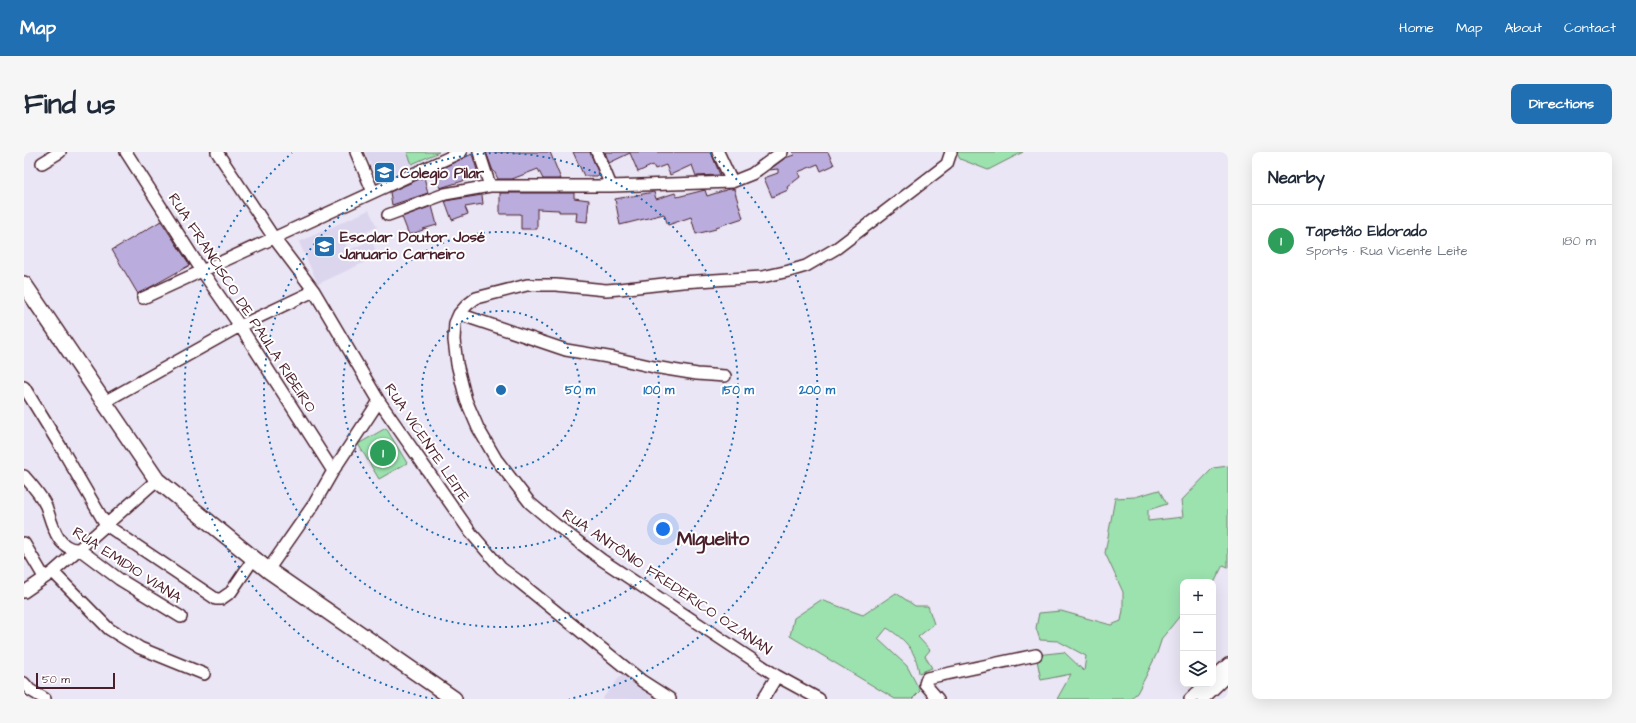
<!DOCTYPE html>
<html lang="en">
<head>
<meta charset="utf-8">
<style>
	:root { --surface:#fff; --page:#f6f6f7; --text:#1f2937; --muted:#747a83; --line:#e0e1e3; --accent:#1f6fb2 }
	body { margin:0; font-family:"Architects Daughter",sans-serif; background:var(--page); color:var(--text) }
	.controls { position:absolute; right:12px; bottom:12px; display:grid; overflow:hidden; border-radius:8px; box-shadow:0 4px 16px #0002 }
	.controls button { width:36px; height:36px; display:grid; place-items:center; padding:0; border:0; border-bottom:1px solid var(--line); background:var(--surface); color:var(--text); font:20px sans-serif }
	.scale { position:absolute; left:12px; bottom:10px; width:79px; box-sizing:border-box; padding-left:4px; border:2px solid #4a1f2b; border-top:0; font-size:11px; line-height:14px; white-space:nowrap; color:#4a1f2b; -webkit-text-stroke:3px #fff; paint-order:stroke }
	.you { position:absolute; left:639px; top:377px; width:14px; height:14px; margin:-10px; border:3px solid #fff; border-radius:50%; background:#1a73e8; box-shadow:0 0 0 6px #1a73e833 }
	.badge { display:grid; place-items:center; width:26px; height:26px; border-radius:50%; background:var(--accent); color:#fff; font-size:13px; font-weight:700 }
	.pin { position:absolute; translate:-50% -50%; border:2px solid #fff; box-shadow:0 1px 4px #0006 }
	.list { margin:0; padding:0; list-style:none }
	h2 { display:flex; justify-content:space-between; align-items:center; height:52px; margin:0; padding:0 16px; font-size:17px }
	h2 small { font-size:13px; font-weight:400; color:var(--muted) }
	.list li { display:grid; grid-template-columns:26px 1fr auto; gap:12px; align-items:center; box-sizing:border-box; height:72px; padding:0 16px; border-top:1px solid var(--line) }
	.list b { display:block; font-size:15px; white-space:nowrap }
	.list p { margin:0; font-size:13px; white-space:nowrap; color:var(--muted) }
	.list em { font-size:13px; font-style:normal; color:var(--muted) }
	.icon { flex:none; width:22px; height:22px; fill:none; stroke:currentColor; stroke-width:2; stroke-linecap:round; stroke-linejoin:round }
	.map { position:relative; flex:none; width:1204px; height:547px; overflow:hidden; border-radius:8px }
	header { display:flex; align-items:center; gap:24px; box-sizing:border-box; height:56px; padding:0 20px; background:var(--accent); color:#fff }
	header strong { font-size:19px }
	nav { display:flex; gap:22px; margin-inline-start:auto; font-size:14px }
	.intro { display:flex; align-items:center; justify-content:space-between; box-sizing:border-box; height:96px; padding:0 24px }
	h1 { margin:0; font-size:28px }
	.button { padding:10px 18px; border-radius:8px; background:var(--accent); color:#fff; font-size:14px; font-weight:700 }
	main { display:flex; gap:24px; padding:0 24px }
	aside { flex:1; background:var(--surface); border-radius:8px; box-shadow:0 4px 16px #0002 }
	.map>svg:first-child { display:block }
	.built { fill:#dcd5ee }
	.green { fill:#9be2af; stroke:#72806d }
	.building { fill:#baaddd; stroke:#4a1f2b }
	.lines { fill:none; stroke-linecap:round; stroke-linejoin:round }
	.street-casing { stroke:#4a1f2b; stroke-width:14 }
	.secondary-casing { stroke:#4a1f2b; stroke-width:18 }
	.street { stroke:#fff; stroke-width:11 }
	.secondary { stroke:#fff; stroke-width:15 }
	.ring { fill:none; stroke:#1f6fb2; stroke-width:2; stroke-dasharray:2 4 }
	.labels { text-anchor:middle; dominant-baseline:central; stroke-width:4; stroke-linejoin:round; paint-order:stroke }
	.poi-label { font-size:15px; font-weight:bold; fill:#4a1f2b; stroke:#fff; text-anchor:start }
	.street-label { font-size:15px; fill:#4a1f2b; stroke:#fff }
	.district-label { font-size:19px; font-weight:bold; fill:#4a1f2b; stroke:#fff }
	.centre { fill:#1f6fb2; stroke:#fff; stroke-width:2 }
	.ring-label { font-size:12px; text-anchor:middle; font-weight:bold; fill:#1f6fb2; stroke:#fff; stroke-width:4; stroke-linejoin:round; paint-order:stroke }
</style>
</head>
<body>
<header>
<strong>Map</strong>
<nav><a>Home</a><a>Map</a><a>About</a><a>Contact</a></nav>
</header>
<div class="intro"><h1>Find us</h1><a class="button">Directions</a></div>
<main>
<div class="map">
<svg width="1204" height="547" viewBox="0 0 1204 547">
	<rect width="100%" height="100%" fill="#eae6f5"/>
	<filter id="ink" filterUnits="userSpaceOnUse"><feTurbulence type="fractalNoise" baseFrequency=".025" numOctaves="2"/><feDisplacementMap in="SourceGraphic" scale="8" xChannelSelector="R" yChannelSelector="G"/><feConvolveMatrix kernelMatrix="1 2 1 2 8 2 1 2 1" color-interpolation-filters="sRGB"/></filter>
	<g filter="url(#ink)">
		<path class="built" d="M341 0H415L354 29Z
			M345 58 353 75 320 90 325 98 347 88 354 104 294 132 275 90Z
			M599 521 631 547H578Z"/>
		<path class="green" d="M383 0H415L388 12Z
			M932 0H999L964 18 936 7Z
			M362 276 383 311 355 327 334 292Z
			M1204 314V415L1199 413 1190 431V448L1189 430H1159V460L1138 486 1133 501 1121 526 1113 541 1106 547H1033L1047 522 1017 528 1012 503 1040 500 1060 519 1062 504 1034 489 1016 488 1012 476 1015 461 1037 459 1087 473 1097 469 1099 458V440L1081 401 1091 346 1111 345 1135 338 1143 352 1124 358V369L1159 365 1157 349 1189 316Z
			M872 441 891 454H904L910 472 894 485 906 498 901 504 908 516 895 521C892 499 882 488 863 476L854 487 883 514 896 539 888 547H871L766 484 770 466 797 448 839 463Z"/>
		<path class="building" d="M462 0H526L537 27H519L514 17 488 27H474L470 19H469Z
			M549 0H566L575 22 573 24H560Z
			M581 0H687L696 23 672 24 668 13 646 23 642 13 631 17 629 13 614 20 606 1 585 11Z
			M769 0H804L810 13 797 19 794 12 774 20 776 25 763 35 764 38 748 45 740 26 754 21V17L745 18 761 6 770 3Z
			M448 2 455 24 416 36 410 20Z
			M400 25 404 41 368 53 366 40Z
			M705 37H710L719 66 692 75V77L672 82 667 65 644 73 640 62 596 73 591 47 630 40 632 47 651 41 653 45 681 38 683 44Z
			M476 41H550V46L565 48 563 70 552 69 553 60H535V58L513 57V77H497V62H476Z
			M458 43 459 52 441 55 444 62 428 68 421 49Z
			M408 54 413 73 399 77V78L385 83 378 65Z
			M137 69 166 113 114 142 88 98Z"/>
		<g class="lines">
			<defs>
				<path id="street" d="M102 0 178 119 216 174 309 319
					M193 0 250 86 290 139 355 249 447 381 477 416 493 428 618 529 646 547
					M332 0 349 40
					M455 0 466 34
					M573 0 587 34
					M694 0 708 30
					M18 11 36 0
					M364 63 421 42 466 34H587L708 30 728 22 758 0
					M119 146 437 0
					M435 162 542 198 590 206 630 215 673 222 701 224
					M0 235 38 297 82 373 192 447H197L207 440 230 406
					M80 250 216 174 290 139
					M0 324C8 333 17 343 22 354 28 371 33 399 55 397L95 427 157 465
					M0 391 20 425
					M244 418 290 352 309 319 355 249
					M29 420 85 477 116 496 180 522
					M0 440 29 420 133 328
					M1189 526 1204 512
					M0 531 6 538 21 547
					M739 547 753 524
					M795 547 753 524 578 408 531 372 506 351 472 307 454 276 442 248 433 212 430 188 431 171 435 162 443 153 452 146 503 133H532L582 138 595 137 658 130 738 125 765 119 782 114 813 96 923 12 927 0
					M914 547 901 532 903 526 1012 503
					M1166 547 1182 532
					M1179 547 1204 523"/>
				<path id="secondary" d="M0 132 133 328 244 418 430 547"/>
			</defs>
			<use href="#street" class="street-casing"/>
			<use href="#secondary" class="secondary-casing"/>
			<use href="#street" class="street"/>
			<use href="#secondary" class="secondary"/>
		</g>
	</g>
	<g class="ring">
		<circle cx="477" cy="238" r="79"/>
		<circle cx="477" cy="238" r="158"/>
		<circle cx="477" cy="238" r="237"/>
		<path d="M409 547A316 316 0 0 1 268 1M686 1A316 316 0 0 1 545 547"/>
	</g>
	<defs>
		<symbol id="school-square" viewBox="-11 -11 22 22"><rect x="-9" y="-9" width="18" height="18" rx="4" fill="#1f6fb2" stroke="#fff"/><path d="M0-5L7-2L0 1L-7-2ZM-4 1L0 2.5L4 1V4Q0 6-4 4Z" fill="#fff"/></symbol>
	</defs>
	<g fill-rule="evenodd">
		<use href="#school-square" x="348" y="8" width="25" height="25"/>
		<use href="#school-square" x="288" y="82" width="25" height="25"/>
	</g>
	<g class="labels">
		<g class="poi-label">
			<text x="376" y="21">Colegio Pilar</text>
			<text x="316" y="85">Escolar Doutor José<tspan x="316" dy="17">Januario Carneiro</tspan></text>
		</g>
		<g class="street-label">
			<text transform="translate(218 151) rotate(57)">RUA FRANCISCO DE PAULA RIBEIRO</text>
			<text transform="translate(403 291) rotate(56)">RUA VICENTE LEITE</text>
			<text transform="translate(103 413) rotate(33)">RUA EMIDIO VIANA</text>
			<text transform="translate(643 430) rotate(34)">RUA ANTÔNIO FREDERICO OZANAN</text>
		</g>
		<g class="district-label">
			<text x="689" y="387">MIguelito</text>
		</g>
	</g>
	<circle cx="477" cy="238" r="6" class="centre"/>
	<g class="ring-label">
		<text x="556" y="242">50 m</text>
		<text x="635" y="242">100 m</text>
		<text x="714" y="242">150 m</text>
		<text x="793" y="242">200 m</text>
	</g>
</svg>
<div class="controls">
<button>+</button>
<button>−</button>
<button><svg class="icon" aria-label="layers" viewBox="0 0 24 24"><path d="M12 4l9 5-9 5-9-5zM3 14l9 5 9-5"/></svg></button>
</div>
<div class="scale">50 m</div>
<div class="you"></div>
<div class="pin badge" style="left:359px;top:301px;background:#2e9e5b">1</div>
</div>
<aside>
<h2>Nearby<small></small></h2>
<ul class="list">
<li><span class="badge" style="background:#2e9e5b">1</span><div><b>Tapetão Eldorado</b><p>Sports · Rua Vicente Leite</p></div><em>180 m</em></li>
</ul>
</aside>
</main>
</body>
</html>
